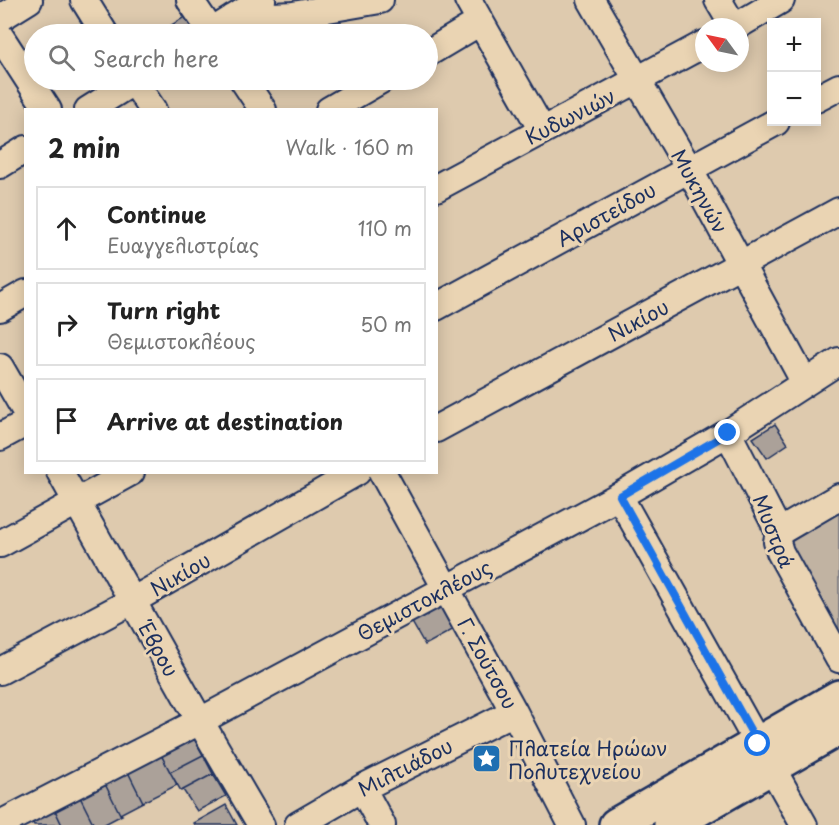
<!DOCTYPE html>
<html lang="en">
<head>
<meta charset="utf-8">
<style>
	:root { --surface:#fff; --page:#f2f2f2; --text:#222; --muted:#767676; --line:#e0e0e0 }
	body { margin:0; font-family:"Playpen Sans",sans-serif; background:var(--page); color:var(--text) }
	.controls { position:absolute; right:18px; top:18px; display:grid; overflow:hidden; border-radius:0px; box-shadow:0 3px 15px #0003 }
	.controls button { width:54px; height:54px; display:grid; place-items:center; padding:0; border:0; border-bottom:2px solid var(--line); background:var(--surface); color:var(--text); font:30px sans-serif }
	.compass { position:absolute; left:695px; top:18px; width:54px; height:54px; border-radius:50%; background:var(--surface); box-shadow:0 3px 15px #0003; rotate:303deg }
	.stop { position:absolute; width:18px; height:18px; margin:-14px; border:4px solid #1a73e8; border-radius:50%; background:#fff }
	.stop.end { background:#1a73e8; border-color:#fff; box-shadow:0 2px 6px #0008 }
	.list { margin:0; padding:0; list-style:none }
	h2 { display:flex; justify-content:space-between; align-items:center; height:78px; margin:0; padding:0 24px; font-size:26px }
	h2 small { font-size:20px; font-weight:400; color:var(--muted) }
	.list li { display:grid; grid-template-columns:39px 1fr auto; gap:18px; align-items:center; box-sizing:border-box; height:84px; margin:0 12px 12px; padding:0 12px; border:2px solid var(--line); border-radius:0px }
	.list b { display:block; font-size:22px; white-space:nowrap }
	.list p { margin:0; font-size:20px; white-space:nowrap; color:var(--muted) }
	.list em { font-size:20px; font-style:normal; color:var(--muted) }
	.icon { flex:none; width:33px; height:33px; fill:none; stroke:currentColor; stroke-width:2; stroke-linecap:round; stroke-linejoin:round }
	.map { position:relative; flex:none; width:839px; height:825px; overflow:hidden }
	.search { position:absolute; background:var(--surface); box-shadow:0 3px 15px #0003; left:24px; top:24px; width:414px; height:66px; display:flex; align-items:center; gap:15px; box-sizing:border-box; padding:0 21px; border-radius:33px; color:var(--muted); font-size:22px }
	.panel { position:absolute; background:var(--surface); box-shadow:0 3px 15px #0003; left:24px; top:108px; width:414px; height:366px; border-radius:0px }
	.map>svg:first-child { display:block }
	.green { fill:#c1b3a2; stroke:#6e7180; stroke-width:1.5 }
	.building { fill:#aba199; stroke:#1b2f5e; stroke-width:1.5 }
	.lines { fill:none; stroke-linecap:round; stroke-linejoin:round }
	.minor-casing { stroke:#1b2f5e; stroke-width:30 }
	.major-casing { stroke:#1b2f5e; stroke-width:38 }
	.minor { stroke:#ead4b3; stroke-width:26 }
	.major { stroke:#ead4b3; stroke-width:33 }
	.route { stroke:#1a73e8; stroke-width:8 }
	.labels { text-anchor:middle; dominant-baseline:central; stroke-width:6; stroke-linejoin:round; paint-order:stroke }
	.street-label { font-size:20px; fill:#1b2f5e; stroke:#ead4b3 }
	.poi-label { font-size:20px; fill:#1b2f5e; stroke:#ead4b3; text-anchor:start }
</style>
</head>
<body>
<div class="map">
<svg width="839" height="825" viewBox="0 0 839 825">
	<rect width="100%" height="100%" fill="#decaae"/>
	<filter id="ink" filterUnits="userSpaceOnUse"><feTurbulence type="fractalNoise" baseFrequency=".0167" numOctaves="2"/><feDisplacementMap in="SourceGraphic" scale="12" xChannelSelector="R" yChannelSelector="G"/><feConvolveMatrix kernelMatrix="1 2 1 2 8 2 1 2 1" color-interpolation-filters="sRGB"/></filter>
	<g filter="url(#ink)">
		<path class="green" d="M839 513V630L789 543Z"/>
		<path class="building" d="M194 11 203 26 190 34H176L170 26Z
			M775 424 788 444 767 458 753 438Z
			M442 599 458 627 425 645 409 617Z
			M191 733 203 755 170 772 158 749Z
			M158 749 177 785 143 802 125 766Z
			M203 755 213 774 181 791 170 772Z
			M125 766 143 802 120 814 103 780Z
			M213 774 226 796 197 811 183 790Z
			M103 780 120 814 122 815 103 825H94L78 793Z
			M78 793 94 825H62L53 806Z
			M226 805 237 825H195L194 823Z
			M53 806 62 825H34L30 818Z"/>
		<g class="lines">
			<defs>
				<path id="minor" d="M84 0 105 34
					M190 0 213 34
					M468 0 542 130
					M591 0 689 169 805 383
					M718 0 734 27
					M0 18 29 0
					M233 18 293 15 380 0
					M735 27 781 0
					M208 34 262 0
					M0 36 48 110
					M428 53 480 22
					M133 80 153 110
					M243 80 263 110
					M816 99 839 87
					M88 110 136 80
					M329 110 381 80
					M0 165 26 149
					M436 188 704 44
					M436 307 776 122
					M0 308 26 293
					M0 367 26 412
					M436 429 839 211
					M728 433 779 532 777 542 780 552 839 659
					M0 437 26 423
					M60 472 200 721 261 825
					M382 472 514 712 572 825
					M619 496 758 744
					M779 532 839 497
					M0 544 131 472
					M0 671 132 601 357 472
					M772 768 804 825
					M362 788 382 825
					M0 824 200 721 619 496 728 433 839 361
					M298 825 362 788 514 712"/>
				<path id="major" d="M616 825 839 697
					M671 825 839 728"/>
			</defs>
			<use href="#minor" class="minor-casing"/>
			<use href="#major" class="major-casing"/>
			<use href="#minor" class="minor"/>
			<use href="#major" class="major"/>
		</g>
	</g>
	<g class="lines" filter="url(#ink)">
		<path class="route" d="M728 433 620 496 758 744"/>
	</g>
	<defs>
		<symbol id="sight-square" viewBox="-11 -11 22 22"><rect x="-9" y="-9" width="18" height="18" rx="4" fill="#1f6fb2" stroke="#ead4b3"/><path d="M0-6L1.8-2.2L6-1.7L2.9 1.2L3.7 5.4L0 3.3L-3.7 5.4L-2.9 1.2L-6-1.7L-1.8-2.2Z" fill="#fff"/></symbol>
	</defs>
	<g fill-rule="evenodd">
		<use href="#sight-square" x="470" y="742" width="33" height="33"/>
	</g>
	<g class="labels">
		<g class="street-label">
			<text transform="translate(570 116) rotate(-27)">Κυδωνιών</text>
			<text transform="translate(700 191) rotate(61)">Μυκηνών</text>
			<text transform="translate(606 214) rotate(-29)">Αριστείδου</text>
			<text transform="translate(638 320) rotate(-28)">Νικίου</text>
			<text transform="translate(774 531) rotate(68)">Μυστρά</text>
			<text transform="translate(180 574) rotate(-30)">Νικίου</text>
			<text transform="translate(424 600) rotate(-28)">Θεμιστοκλέους</text>
			<text transform="translate(159 649) rotate(61)">Έβρου</text>
			<text transform="translate(488 663) rotate(61)">Γ. Σούτσου</text>
			<text transform="translate(405 767) rotate(-27)">Μιλτιάδου</text>
		</g>
		<g class="poi-label">
			<text x="508" y="748">Πλατεία Ηρώων<tspan x="508" dy="23">Πολυτεχνείου</tspan></text>
		</g>
	</g>
</svg>
<div class="controls">
<button>+</button>
<button>−</button>
</div>
<svg class="compass" viewBox="-18 -18 36 36"><path d="M0-13l5 13h-10z" fill="#e53935"/><path d="M0 13l5-13h-10z" fill="#767676"/></svg>
<div class="stop" style="left:758px;top:744px"></div>
<div class="stop end" style="left:728px;top:433px"></div>
<div class="search"><svg class="icon" aria-label="search" viewBox="0 0 24 24"><circle cx="10" cy="10" r="6"/><path d="M15 15l6 6"/></svg>Search here</div>
<section class="panel">
<h2>2 min<small>Walk · 160 m</small></h2>
<ul class="list">
<li><svg class="icon" aria-label="ahead" viewBox="0 0 24 24"><path d="M12 20V5M6 11l6-6 6 6"/></svg><div><b>Continue</b><p>Ευαγγελιστρίας</p></div><em>110 m</em></li>
<li><svg class="icon" aria-label="right" viewBox="0 0 24 24"><path d="M7 20v-9h11M14 6l5 5-5 5"/></svg><div><b>Turn right</b><p>Θεμιστοκλέους</p></div><em>50 m</em></li>
<li><svg class="icon" aria-label="arrive" viewBox="0 0 24 24"><path d="M6 21V4h12l-3 4 3 4H6"/></svg><div><b>Arrive at destination</b></div></li>
</ul>
</section>
</div>
</body>
</html>
